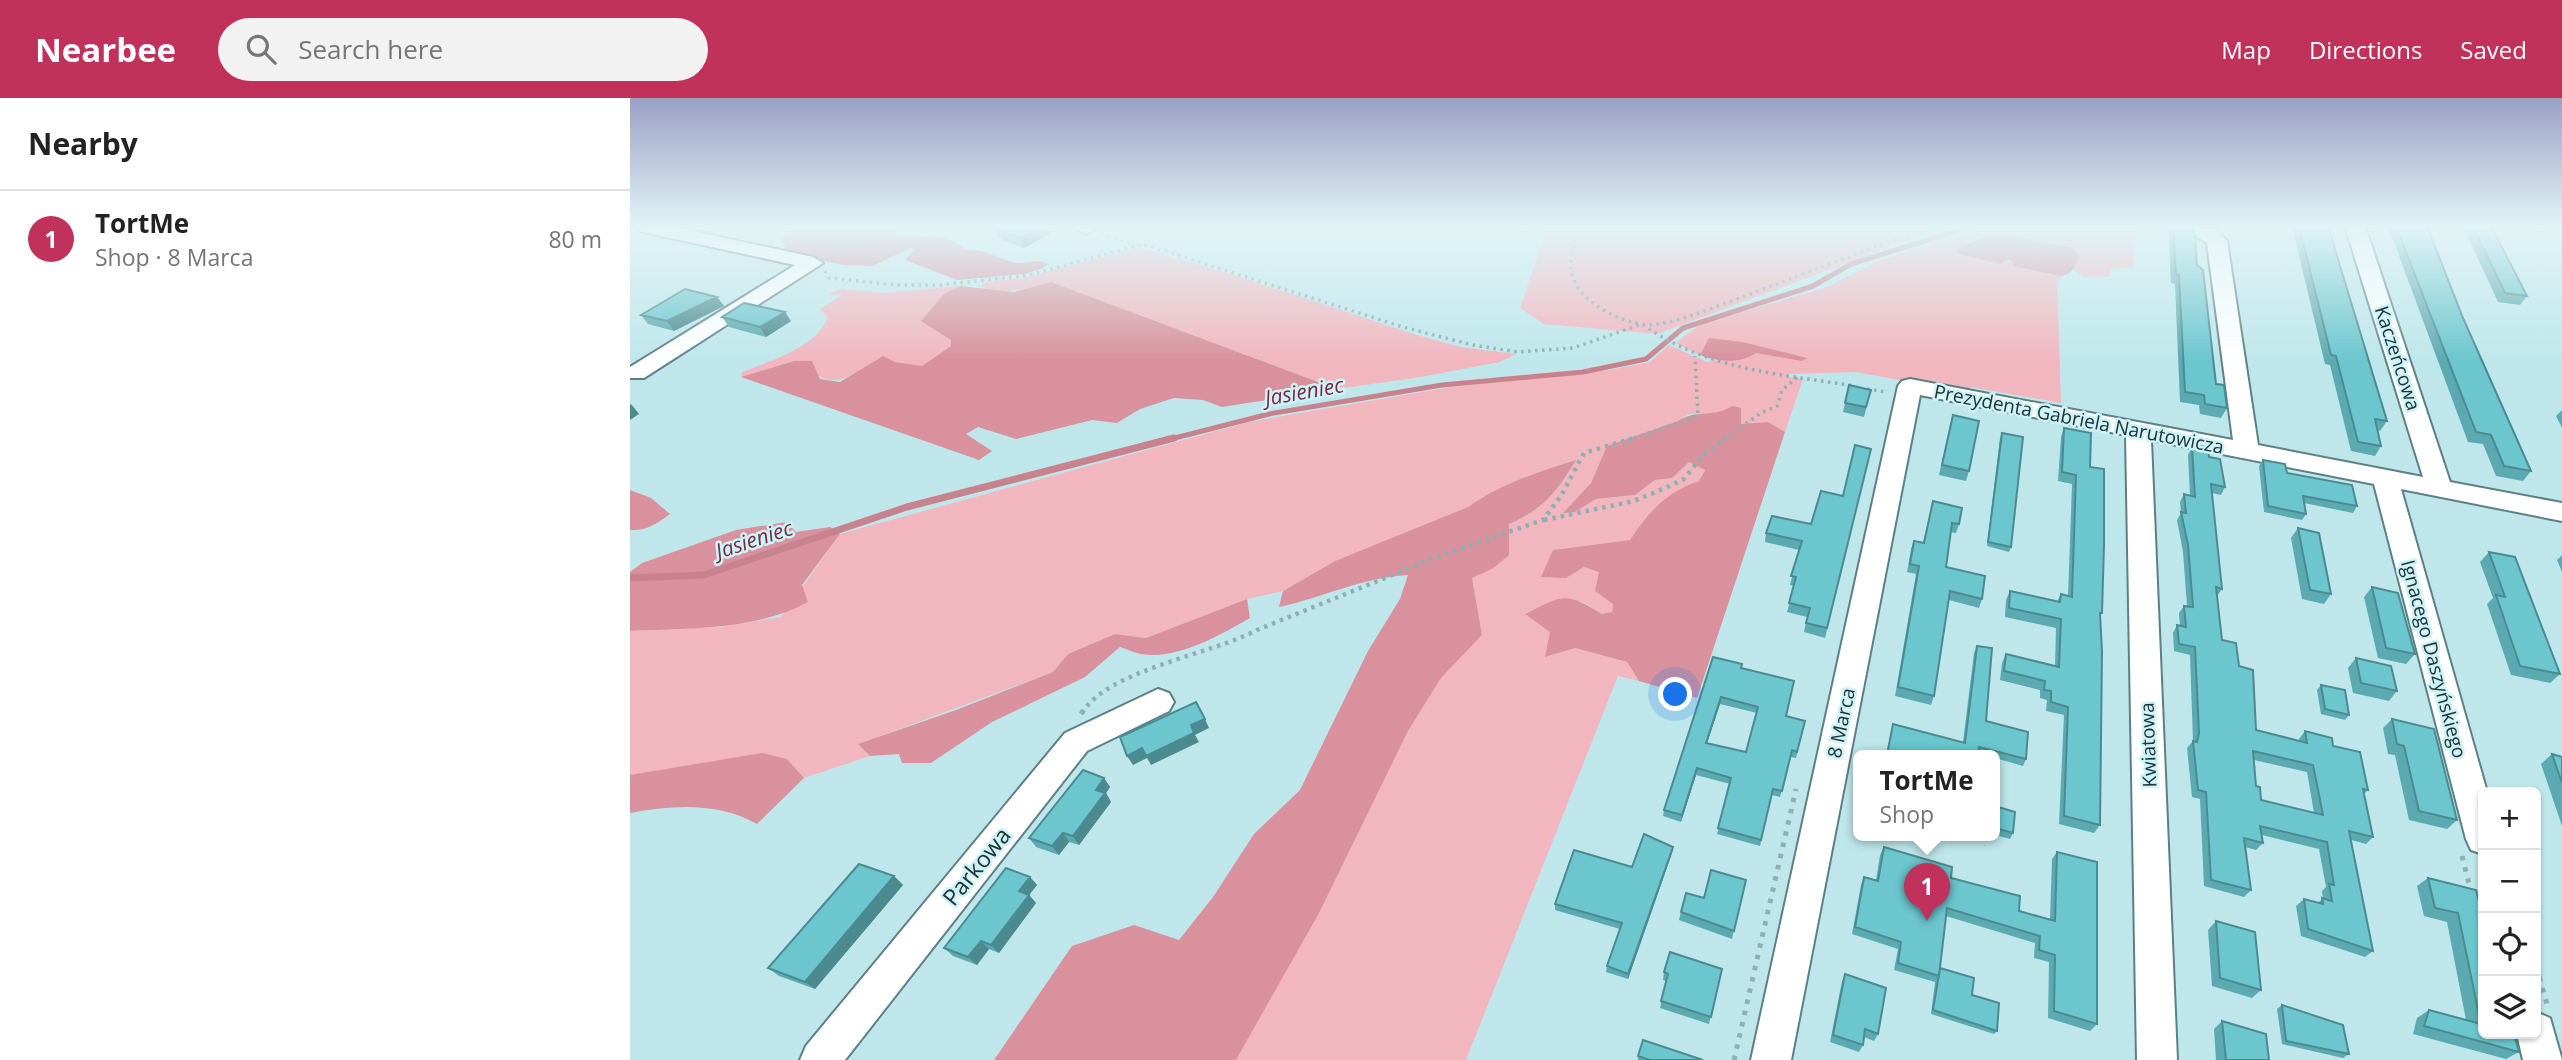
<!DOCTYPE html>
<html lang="en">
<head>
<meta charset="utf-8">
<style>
	:root { --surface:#fff; --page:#f2f2f2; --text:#222; --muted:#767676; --line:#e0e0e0; --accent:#c0315b }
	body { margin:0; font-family:"Open Sans",sans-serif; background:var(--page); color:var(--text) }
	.controls { position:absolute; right:21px; bottom:21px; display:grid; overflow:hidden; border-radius:10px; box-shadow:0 2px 5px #0004 }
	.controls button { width:63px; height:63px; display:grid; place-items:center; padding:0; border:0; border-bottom:2px solid var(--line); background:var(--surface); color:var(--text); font:35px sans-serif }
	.you { position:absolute; left:1046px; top:597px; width:24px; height:24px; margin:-18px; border:5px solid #fff; border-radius:50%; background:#1a73e8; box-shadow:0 0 0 10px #1a73e833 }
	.badge { display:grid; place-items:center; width:46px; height:46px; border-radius:50%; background:var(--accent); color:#fff; font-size:23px; font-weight:700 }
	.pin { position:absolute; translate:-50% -58px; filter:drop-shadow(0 2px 4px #0008) }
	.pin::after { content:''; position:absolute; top:37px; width:24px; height:21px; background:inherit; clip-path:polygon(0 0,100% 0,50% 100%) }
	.popup { position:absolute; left:1223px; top:652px; width:147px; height:91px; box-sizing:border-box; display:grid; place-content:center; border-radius:10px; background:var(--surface); filter:drop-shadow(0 2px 5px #0005); font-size:23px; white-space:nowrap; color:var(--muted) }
	.popup b { font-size:26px; color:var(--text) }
	.popup::after { content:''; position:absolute; left:50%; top:100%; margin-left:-14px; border:14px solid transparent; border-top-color:var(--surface) }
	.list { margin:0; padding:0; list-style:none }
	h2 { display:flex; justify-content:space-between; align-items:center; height:91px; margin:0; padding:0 28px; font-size:30px }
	h2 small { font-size:23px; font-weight:400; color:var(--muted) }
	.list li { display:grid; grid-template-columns:46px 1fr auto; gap:21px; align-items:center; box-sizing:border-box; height:98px; padding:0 28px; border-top:2px solid var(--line) }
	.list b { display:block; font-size:26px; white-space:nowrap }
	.list p { margin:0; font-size:23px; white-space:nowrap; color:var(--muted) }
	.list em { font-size:23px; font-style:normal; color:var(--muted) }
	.icon { flex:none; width:38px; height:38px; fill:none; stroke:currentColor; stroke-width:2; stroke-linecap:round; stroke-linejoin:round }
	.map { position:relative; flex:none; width:1932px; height:962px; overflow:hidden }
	header { display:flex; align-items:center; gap:42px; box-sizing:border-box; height:98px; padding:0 35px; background:var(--accent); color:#fff }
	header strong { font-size:33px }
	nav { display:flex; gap:38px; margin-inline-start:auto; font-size:24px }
	.search { width:490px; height:63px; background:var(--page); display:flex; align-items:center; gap:18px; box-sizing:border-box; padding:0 24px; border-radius:38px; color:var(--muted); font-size:26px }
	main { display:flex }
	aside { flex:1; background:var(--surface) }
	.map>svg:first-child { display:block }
	.green { fill:#f2b6bf }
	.forest { fill:#d8919d }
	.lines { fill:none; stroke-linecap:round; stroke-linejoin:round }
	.stream-far1 { stroke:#c8828e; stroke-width:5 }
	.stream { stroke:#c8828e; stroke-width:7 }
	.minor-casing { stroke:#5c8185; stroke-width:4 }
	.path-far2 { stroke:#8fb0b3; stroke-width:3.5; stroke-dasharray:2.5 4.5; stroke-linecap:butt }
	.path-far1 { stroke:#8fb0b3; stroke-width:4.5; stroke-dasharray:3.5 5; stroke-linecap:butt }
	.path { stroke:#8fb0b3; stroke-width:5; stroke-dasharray:4.5 7; stroke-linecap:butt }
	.minor { fill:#fff; fill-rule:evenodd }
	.wall { fill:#5caab1; fill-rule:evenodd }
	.shaded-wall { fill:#4b8b90 }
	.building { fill:#6bc6ce; stroke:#4b8b90; stroke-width:2; fill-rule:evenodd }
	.labels { text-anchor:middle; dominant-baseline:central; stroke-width:5; stroke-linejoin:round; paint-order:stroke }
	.street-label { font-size:19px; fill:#233335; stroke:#ccf4f8 }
	.water-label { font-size:21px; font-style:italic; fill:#7d293e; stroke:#ccf4f8 }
	.near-street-label { font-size:23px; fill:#233335; stroke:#ccf4f8 }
</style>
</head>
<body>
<header>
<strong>Nearbee</strong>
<div class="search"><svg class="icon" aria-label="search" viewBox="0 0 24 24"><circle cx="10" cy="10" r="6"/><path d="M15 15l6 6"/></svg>Search here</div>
<nav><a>Map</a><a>Directions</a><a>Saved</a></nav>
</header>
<main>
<aside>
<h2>Nearby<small></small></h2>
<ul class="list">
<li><span class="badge">1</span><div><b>TortMe</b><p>Shop · 8 Marca</p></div><em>80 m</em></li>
</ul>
</aside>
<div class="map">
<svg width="1932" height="962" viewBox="0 0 1932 962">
	<rect width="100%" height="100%" fill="#bfe7eb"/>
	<path class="green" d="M918 128H1316L1027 236 914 226 890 210Z
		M1356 128H1507L1508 131H1502L1503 169 1481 171 1479 179H1454L1442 171 1450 159 1443 150 1354 138 1343 143 1375 162 1431 178 1427 184 1431 305 1341 289 1339 295 1226 274 1157 276 1156 279 1173 281 1155 334 1138 324 1111 326 1092 315 1058 316 1048 323 977 348 961 385 934 414H945L966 401 1005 397 1025 382 1042 379 1059 364 1075 371 1069 383C1040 392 1017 417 1000 442L923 452 936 480 954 469 970 474 983 506 982 514 972 516 951 503 895 516 920 534 916 559 944 550 997 564 1009 583 988 578 836 962H606L689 814 778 633 811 580 852 537 842 480 862 471 879 426C911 413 930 393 945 362 909 373 869 387 838 409L705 463 653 493 617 501 516 540 485 536 438 556 423 574 229 646 240 658 174 680 157 661 0 677V533L90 529 151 519 210 436 619 324 821 289 979 272 1020 264 1039 247 1077 264 1125 255 1172 263 1076 246 1070 257 1045 245 1073 225 1192 191 1251 162Z
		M508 150 598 175 784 236 831 249 886 256 870 264 791 279 707 291 421 184C395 191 376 198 350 188L356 184 393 180Z
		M330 188 314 196 292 222 321 242V248L292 269 265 264 253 258C210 283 208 294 164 263L111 279 112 274C136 265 192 247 197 219L190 211 212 197 198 196 211 191 254 195Z"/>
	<path class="forest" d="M168 128H280L264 137C289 141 316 132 335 152 356 150 370 164 390 165 401 165 407 161 419 166L411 171 394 176 327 182 275 162 285 151 280 150 243 168 213 167 154 154 155 146 150 142Z
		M1362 135 1443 150 1450 159 1440 175 1431 178 1384 168 1381 162H1375L1372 166 1329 156 1325 152Z
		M421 184 707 291 592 309 573 302 544 300 510 311 487 325 462 322 386 341 348 329 336 336 362 353 349 362 111 279 164 263H182L190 281 210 284 253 258 265 264 292 268 321 248V242L291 223 314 196 330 188 384 194Z
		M1079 240 1113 244 1177 260 1172 263 1126 255C1110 266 1087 264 1070 257Z
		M1102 308 1111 310V326L1138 324 1155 334 1067 600 1009 583 997 564 945 550 915 559 920 534 895 516C932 498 934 492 972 516L982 514 983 506 965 493 969 474 954 469 936 480 911 479 923 452 1000 442C1019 414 1036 394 1069 383L1075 372 1059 364 1042 380 1025 382 1005 397 966 401 945 414 933 415 961 385 977 348 1048 323C1065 311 1085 320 1102 308Z
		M946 362C926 395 915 410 879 426V457L862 471 842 480 852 537 811 580 778 633 689 815 606 962H364L442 848 504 827 549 842 583 799 624 736 670 692 738 553 770 501 778 477C730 480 695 499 649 509L653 493 705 463 838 409C869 387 909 373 946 362Z
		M0 392 21 400 40 416C26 426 17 433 0 432Z
		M157 424 166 434 200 429 210 436 172 487 178 504C124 533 60 530 0 533V474L12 465 106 432Z
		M617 501 620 520C590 537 548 562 511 556 504 555 497 551 490 549L455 579 362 624 301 665H272L269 656 240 658 228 646 326 612 423 574 438 556 485 536 516 540Z
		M132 655 157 661 174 680 127 726C88 704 43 707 0 715V677Z"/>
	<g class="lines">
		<path class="stream-far1" d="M537 342 639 316 812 287 953 274 1016 261 1053 230 1183 188 1221 166 1343 128"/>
		<path class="stream" d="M0 480 74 477 277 409 544 340"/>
		<defs>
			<path id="minor" d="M3 128H39L183 159 193 165 14 280H0V269L165 167 13 134Z
				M441 128H464L466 130 456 136Z
				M1564 128 1586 132 1597 143 1628 347 1793 379 1715 128H1735L1820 384 1932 405V423L1771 391 1857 694H1853V756L1841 752 1836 741 1744 386 1521 342 1547 962H1507L1496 337 1290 297 1161 962H1121L1268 288 1272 283 1280 281 1603 342 1577 145 1557 133Z
				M528 591 539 595 544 604 539 613 457 653 215 962H170L176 948 435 635Z
				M1906 914 1920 920 1932 962H1893L1887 936H1906Z"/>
		</defs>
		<use href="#minor" class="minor-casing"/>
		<path class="path-far2" d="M950 128C945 145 937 163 943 180 953 208 1000 230 1028 226 1057 222 1088 207 1115 198 1179 174 1241 149 1306 128
			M471 135 503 146
			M195 173 199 180 267 187H311L399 177 513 146 773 229 843 247 888 254 943 250 1012 226C1076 272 1150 276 1225 288
			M1237 291 1256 294
			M998 342 1068 318 1065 258
			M1093 342 1131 315 1147 308 1152 292 1169 278"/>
		<path class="path-far1" d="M914 422 1004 403 1035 390 1054 381 1074 356 1096 340
			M452 615C477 572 583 556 627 532L809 458 913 422 931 398 954 355 1004 340"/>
		<path class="path" d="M451 616 453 613
			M1832 758 1841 794
			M1906 868 1917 906
			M1104 962 1166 691"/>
		<use href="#minor" class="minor"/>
	</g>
	<path class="wall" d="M1538 128H1561L1586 286 1597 310 1591 320 1570 316 1569 307 1550 304 1545 186 1541 185Z
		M1662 128H1698L1757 323 1750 333 1748 332 1751 348 1745 358 1721 353 1700 267 1695 266Z
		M1758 128H1797L1833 220 1901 373 1893 383 1866 378 1853 346 1838 344Z
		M1833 128H1861L1897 198 1890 207 1868 204Z
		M364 131 420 135 394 150 368 140Z
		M87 199 94 208 44 233 18 226 11 217Z
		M92 219 161 223 136 239 99 229Z
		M1219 287 1241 292 1234 319 1213 314Z
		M1932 312V330L1926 318Z
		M1323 317 1339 373 1336 383 1309 377 1320 327Z
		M1434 330 1460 369 1472 515 1470 519V727L1464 735 1429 726 1434 617 1416 613 1417 602 1410 600V592L1370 582 1372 565 1376 556 1425 568 1426 530 1375 519 1376 502 1380 493 1427 504 1431 496 1438 498 1442 386 1428 383 1431 339Z
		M1372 335 1381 449 1379 454 1357 448 1370 340Z
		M1562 349 1579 359 1595 389 1591 397 1582 395 1592 491 1587 498 1592 542 1609 568 1626 632 1669 643V641L1675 633 1703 648 1738 692 1734 696 1743 739 1736 746 1721 742 1743 853 1735 859 1671 838 1666 808 1674 801 1687 805 1693 801 1692 793 1696 789 1689 751 1632 737 1633 745 1626 752 1615 749 1621 792 1614 799 1574 788 1570 701 1562 699 1557 650 1563 643 1560 557 1544 553 1543 535 1547 527 1550 528 1549 515 1554 508H1557L1553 454 1547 422 1551 415 1550 404 1554 396 1560 398 1558 357ZM1624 662 1677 674 1684 715 1631 702 1626 688Z
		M1241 351 1195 540 1174 534 1177 519 1157 514 1164 488 1160 487 1169 452 1135 444 1136 435 1181 426 1213 398Z
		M1633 362 1657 375 1727 408 1723 415 1674 405 1676 416 1672 422 1634 414 1629 368Z
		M1303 403 1329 426 1326 435 1320 434 1316 469 1352 501 1349 510 1319 502 1304 598 1301 607 1265 598 1286 476 1277 474 1281 451 1284 443 1293 445Z
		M1668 430 1701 496 1694 506 1672 501 1661 440Z
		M1859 454 1930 576 1920 585 1881 577 1857 506 1863 500 1850 464Z
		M1932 457V474L1927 462Z
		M1742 489 1785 556 1776 566 1748 560 1734 499Z
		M1347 548 1356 623 1396 661 1393 668 1365 660V657H1256L1263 626 1333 644 1344 555Z
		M1083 559 1111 570 1156 618 1175 623 1166 660 1161 659 1150 699 1142 697 1130 748 1087 736 1100 686 1066 677 1051 724 1033 718 1034 712ZM1090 606 1127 615 1116 654 1077 645Z
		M1726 560 1767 593 1759 603 1723 595 1718 570Z
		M1691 587 1719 617 1715 622 1691 616 1687 592Z
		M1762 621 1827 722 1817 731 1779 722 1765 657 1758 656 1753 630Z
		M1922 656 1932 659V728L1911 666Z
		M474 680 480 689 476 695 481 704 449 747 439 744 429 757 406 749 399 740Z
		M1365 708 1383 735 1380 741 1365 737Z
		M1043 749 1042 755 998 881 976 874 977 868 990 831 925 812V806Z
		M1254 749 1389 813 1420 821 1422 761 1427 754 1467 926 1460 933 1418 920 1419 864 1404 860 1405 845 1316 818 1310 870 1342 897 1367 933 1364 936 1301 916 1305 884 1264 872 1268 851 1222 836 1231 787 1234 779 1246 782 1250 757Z
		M264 778 273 787 185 891 149 878 138 870Z
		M400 779 407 787 399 797 406 805 369 855 359 851 347 867 323 858 314 850Z
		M1798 780 1846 792 1889 954 1876 961 1783 936 1787 920 1799 912 1836 922 1817 824 1794 818 1787 788Z
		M1116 782 1102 841 1049 822 1051 814 1074 800Z
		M1586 823 1631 892 1622 900 1582 888 1578 832Z
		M1092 871 1079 926 1030 910 1036 883 1033 882 1034 874Z
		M1215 876 1248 936 1244 943 1234 939 1233 947 1229 954 1200 944 1212 883Z
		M1652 907 1719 956 1713 960 1652 946 1647 911Z
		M1592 923 1639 962H1586L1584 931Z
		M1008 958 1073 962H1008Z"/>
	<path class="shaded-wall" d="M413 128H417L420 135 394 150 390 140Z
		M87 199 94 208 44 233 37 223Z
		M155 214 161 223 136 239 130 229Z
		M1 306 9 316 0 322V307Z
		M1091 599 1090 606 1075 651 1076 645Z
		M575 621 579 630 565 637 561 627Z
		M564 635 569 644 521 667 517 660 503 667 497 658 512 650Z
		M1067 670 1066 677 1051 724 1052 717Z
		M474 680 480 689 476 695 481 704 449 747 443 738 466 692Z
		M433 735 439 744 429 757 422 748Z
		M1043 749 1042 755 998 881V876Z
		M264 778 273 787 185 891 175 884Z
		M400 779 407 787 399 797 406 805 369 855 361 847 389 793Z
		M351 843 359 851 347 867 338 859Z"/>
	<path class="building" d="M370 128H413L390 140 364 131Z
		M1543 128H1561L1565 138 1567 167 1573 172 1586 286 1594 287 1597 310 1575 306 1574 297 1555 294 1549 177 1546 176Z
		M1669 128H1698L1757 323 1745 321 1751 348 1728 344 1706 258 1701 257Z
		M1766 128H1797L1833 220 1901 373 1874 368 1861 337 1846 334Z
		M1843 128H1861L1897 198 1875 195Z
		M55 191 87 199 37 223 11 217Z
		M114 205 155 214 130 229 92 219Z
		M1219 287 1241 292 1236 309 1215 305Z
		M1323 317 1349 323 1339 373 1312 367Z
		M1434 330 1461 335 1460 369 1474 371V447L1472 515H1470L1472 554 1470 727 1434 718 1438 609 1421 604V593L1414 592 1415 583 1374 573 1376 556 1429 569 1431 521 1379 510 1380 493 1430 504 1431 496 1442 499 1446 377 1432 374Z
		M1372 335 1393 339 1381 449 1358 444Z
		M1225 347 1241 351 1197 530 1176 525 1180 510 1159 505 1166 479 1161 478 1172 443 1136 435 1142 418 1181 426 1191 393 1213 398Z
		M1578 348 1579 359 1590 361 1595 389 1581 386 1592 491 1586 489 1592 542 1606 545 1609 568 1623 572 1626 632 1677 645 1675 633 1702 640 1703 648 1730 654 1738 692 1733 691 1743 739 1719 733 1743 853 1678 831 1674 801 1693 806 1692 800 1702 803 1699 786 1704 787 1697 744 1630 728 1633 745 1614 740 1621 792 1581 782 1576 694 1568 692 1563 643 1567 644 1569 635 1565 549 1549 546 1547 527 1556 529 1554 508 1563 509 1558 447 1551 414 1556 415 1554 396 1565 399 1562 349ZM1623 653 1683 667 1693 717 1631 702 1630 689 1626 688Z
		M1633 362 1655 366 1657 375 1722 387 1727 408 1673 398 1676 416 1638 408Z
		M1303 403 1332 410 1329 426 1322 425 1316 469 1355 478 1352 501 1320 493 1304 598 1268 589 1289 468 1280 466 1284 443 1294 445Z
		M1668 430 1689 435 1701 496 1680 492Z
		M1859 454 1885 459 1930 576 1890 568 1866 497 1875 499Z
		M1742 489 1768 495 1785 556 1756 550Z
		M1347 548 1362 550 1356 623 1398 634 1396 661 1349 649 1348 657H1257L1263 626 1335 645Z
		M1083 559 1112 566 1111 570 1164 583 1156 618 1175 623 1167 654 1162 652 1152 693 1143 691 1131 742 1088 730 1101 680 1067 670 1052 717 1034 712ZM1091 599 1128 609 1116 654 1076 645Z
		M1726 560 1761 568 1767 593 1731 585Z
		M1691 587 1715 592 1719 617 1695 611Z
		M566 604 575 621 561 627 564 635 516 658 512 650 497 658 490 639Z
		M1762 621 1804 631 1827 722 1789 713 1774 648 1767 646Z
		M1922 656 1932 659V685Z
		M453 672 474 680 466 692 475 695 443 738 433 735 422 748 399 740Z
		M1365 708 1385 714 1383 735 1365 730Z
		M1014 736 1043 749 998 876 977 868 992 825 925 806 944 752 1002 769Z
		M1254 749 1322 769 1321 780 1390 798 1389 813 1425 823 1427 754 1467 764V926L1424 913 1425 857 1409 852 1410 838 1317 810 1309 878 1268 865 1271 844 1225 829 1234 779 1248 783Z
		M229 766 264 778 175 884 138 870Z
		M376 770 400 779 389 793 399 797 361 847 351 843 338 859 314 850Z
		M1081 772 1116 782 1104 833 1051 814 1056 795 1074 800Z
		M1798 780 1846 792 1853 818V936H1884L1889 954 1794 928 1799 912 1851 926 1828 815 1805 810Z
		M1586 823 1625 834 1631 892 1590 880Z
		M1040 854 1092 871 1081 919 1031 903 1038 876 1034 874Z
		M1310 870 1344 880 1342 897 1369 905 1367 933 1303 912Z
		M1215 876 1256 890 1248 936 1235 931 1233 947 1203 937Z
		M1652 907 1713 927 1719 956 1656 943Z
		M1592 923 1636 936 1639 962H1596Z
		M1013 942 1073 962H1020L1008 958Z"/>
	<linearGradient id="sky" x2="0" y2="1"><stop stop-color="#9ba0c4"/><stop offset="0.49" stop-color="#e2f4f6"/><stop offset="1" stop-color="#e2f4f6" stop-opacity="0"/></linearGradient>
	<rect width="1932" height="263" fill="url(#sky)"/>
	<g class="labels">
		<g class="street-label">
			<text transform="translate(1768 260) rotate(72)">Kaczeńcowa</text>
			<text transform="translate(1449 321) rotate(11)">Prezydenta Gabriela Narutowicza</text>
			<text transform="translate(1804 561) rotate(75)">Ignacego Daszyńskiego</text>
			<text transform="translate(1211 625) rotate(-78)">8 Marca</text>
			<text transform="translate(1518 647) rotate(-92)">Kwiatowa</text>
		</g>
		<g class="water-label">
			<text transform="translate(674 293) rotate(-10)">Jasieniec</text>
			<text transform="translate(124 441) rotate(-18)">Jasieniec</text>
		</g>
		<g class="near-street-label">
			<text transform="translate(346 768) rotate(-51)">Parkowa</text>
		</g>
	</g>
</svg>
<div class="controls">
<button>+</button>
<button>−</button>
<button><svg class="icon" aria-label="locate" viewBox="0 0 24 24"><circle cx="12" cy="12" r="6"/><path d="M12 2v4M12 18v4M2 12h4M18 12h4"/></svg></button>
<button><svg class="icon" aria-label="layers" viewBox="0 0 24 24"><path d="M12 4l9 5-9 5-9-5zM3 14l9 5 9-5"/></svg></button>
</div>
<div class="you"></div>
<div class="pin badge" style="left:1297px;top:823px">1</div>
<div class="popup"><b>TortMe</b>Shop</div>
</div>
</main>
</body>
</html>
